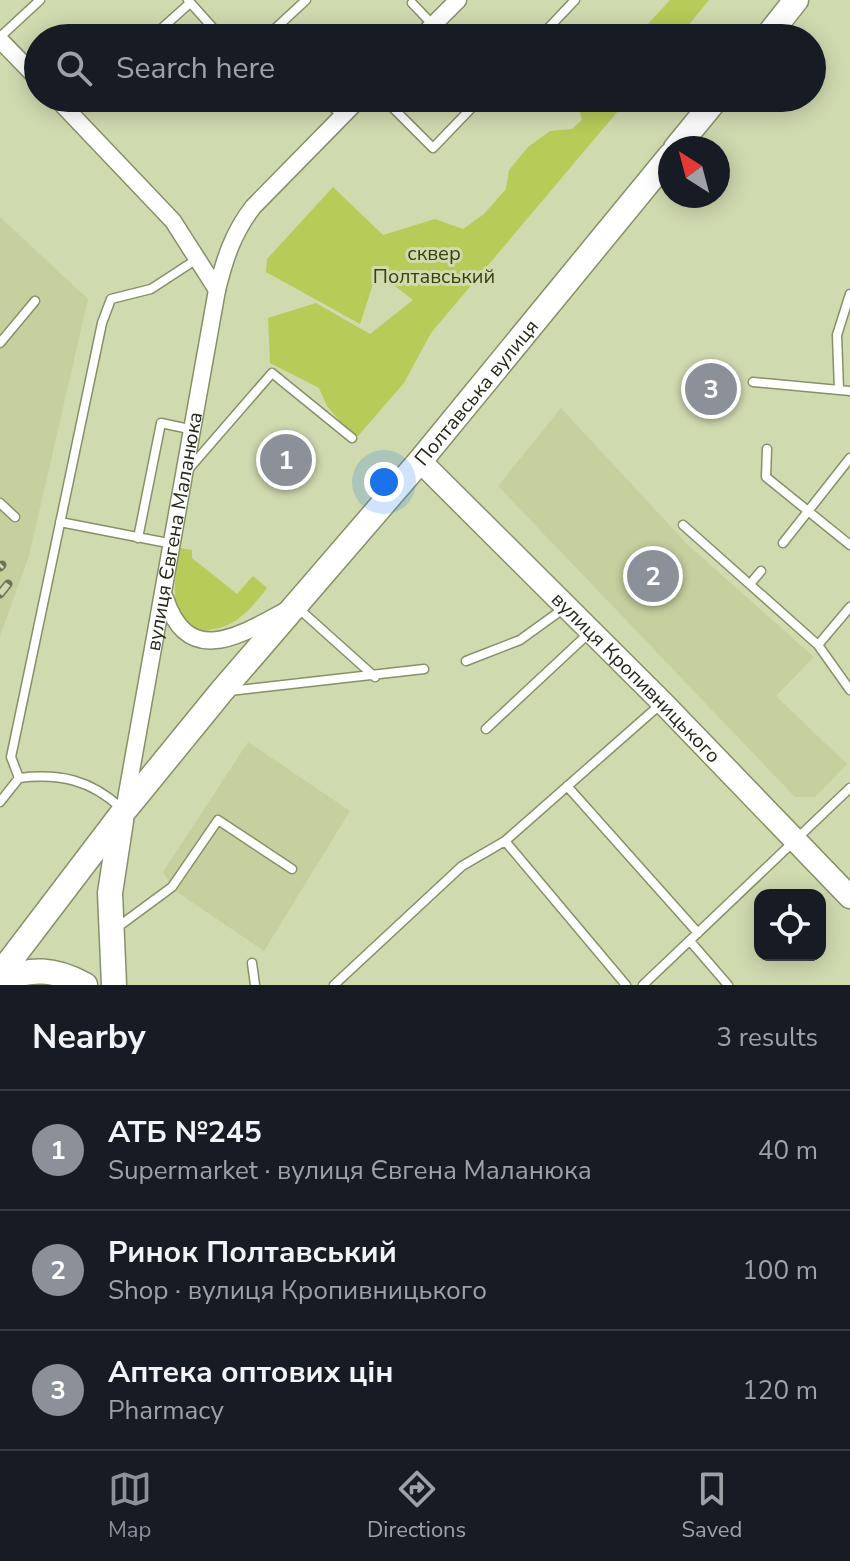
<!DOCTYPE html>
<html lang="en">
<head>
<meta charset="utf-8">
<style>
	:root { --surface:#171b24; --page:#20242c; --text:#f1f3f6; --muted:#9ea1a6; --line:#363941; --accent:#8c9099 }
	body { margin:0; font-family:"Nunito Sans",sans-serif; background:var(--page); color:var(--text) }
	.controls { position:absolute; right:24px; bottom:24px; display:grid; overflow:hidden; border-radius:16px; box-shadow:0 4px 20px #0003 }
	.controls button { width:72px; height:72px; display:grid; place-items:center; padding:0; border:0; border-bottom:2px solid var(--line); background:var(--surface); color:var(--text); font:40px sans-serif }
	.compass { position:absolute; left:658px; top:136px; width:72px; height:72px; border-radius:50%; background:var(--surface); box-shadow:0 4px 20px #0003; rotate:324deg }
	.you { position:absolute; left:384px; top:482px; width:28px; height:28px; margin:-20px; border:6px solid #fff; border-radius:50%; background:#1a73e8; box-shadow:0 0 0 12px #1a73e833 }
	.badge { display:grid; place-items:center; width:52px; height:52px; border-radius:50%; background:var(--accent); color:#fff; font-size:26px; font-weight:700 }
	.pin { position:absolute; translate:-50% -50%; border:4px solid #fff; box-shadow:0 2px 8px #0006 }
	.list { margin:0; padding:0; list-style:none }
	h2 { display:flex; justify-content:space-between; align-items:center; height:104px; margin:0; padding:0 32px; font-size:34px }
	h2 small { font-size:26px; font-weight:400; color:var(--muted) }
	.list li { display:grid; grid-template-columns:52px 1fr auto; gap:24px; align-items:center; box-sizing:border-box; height:120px; padding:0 32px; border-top:2px solid var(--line) }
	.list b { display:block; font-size:30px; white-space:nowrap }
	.list p { margin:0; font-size:26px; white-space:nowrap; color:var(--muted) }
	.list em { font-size:26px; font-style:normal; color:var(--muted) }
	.icon { flex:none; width:44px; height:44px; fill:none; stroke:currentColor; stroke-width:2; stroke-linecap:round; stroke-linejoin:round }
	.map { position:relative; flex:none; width:850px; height:985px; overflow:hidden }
	.search { position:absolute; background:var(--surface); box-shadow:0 4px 20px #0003; left:24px; right:24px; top:24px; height:88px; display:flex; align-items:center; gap:20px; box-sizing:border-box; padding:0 28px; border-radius:44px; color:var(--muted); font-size:30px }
	.sheet { height:464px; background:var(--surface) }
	nav { display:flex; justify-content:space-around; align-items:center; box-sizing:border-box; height:112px; border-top:2px solid var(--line); background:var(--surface); font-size:22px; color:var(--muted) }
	nav a { display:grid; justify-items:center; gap:4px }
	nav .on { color:var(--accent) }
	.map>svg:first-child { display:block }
	.built { fill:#c5d09e }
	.green { fill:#b7cb59 }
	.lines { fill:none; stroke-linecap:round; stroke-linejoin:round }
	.lane-casing { stroke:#879068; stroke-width:11 }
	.street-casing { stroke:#879068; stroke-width:19 }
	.secondary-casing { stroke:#879068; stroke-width:25 }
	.primary-casing { stroke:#879068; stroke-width:27 }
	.lane { stroke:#fff; stroke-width:8 }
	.street { stroke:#fff; stroke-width:16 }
	.secondary { stroke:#fff; stroke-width:22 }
	.primary { stroke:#fff; stroke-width:24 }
	.rail-casing { stroke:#6b7256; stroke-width:9 }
	.rail { stroke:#d0daaf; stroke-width:6; stroke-dasharray:18; stroke-linecap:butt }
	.labels { text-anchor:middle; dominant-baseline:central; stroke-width:6; stroke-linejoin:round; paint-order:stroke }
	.park-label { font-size:20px; fill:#38400d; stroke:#d0daaf }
	.street-label { font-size:20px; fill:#252918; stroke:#d0daaf }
</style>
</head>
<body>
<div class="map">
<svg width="850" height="985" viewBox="0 0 850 985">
	<rect width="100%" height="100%" fill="#d0daaf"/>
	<path class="built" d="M0 217 88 299 29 556 0 636Z
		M561 408 687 544 814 657 776 696 847 764 815 797H795L498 486Z
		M248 742 350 811 264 951 174 890 163 872Z"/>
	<path class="green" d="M670 0H709L678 38H635Z
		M585 98H629L431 333 404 383 358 436 349 432 327 406 319 388 270 363 268 318 316 303 370 334 413 300 377 272 360 324 266 272 267 259 333 187 383 235 435 219 463 229 484 214 506 189 509 170 528 147 550 131 572 129 582 120 578 106Z
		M180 548 192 550V558L237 594 253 576 267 588C247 614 231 632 196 630 165 611 176 579 180 548Z"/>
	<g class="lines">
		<defs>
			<path id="lane" d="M188 0 221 37 242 38
				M412 3 433 25
				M0 37 40 0
				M151 38 190 3
				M265 38 306 0
				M539 38 575 0
				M324 98 342 116
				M383 98 433 148 481 98
				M0 343 35 301
				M753 382 850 391
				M839 390 837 335 850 294
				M767 449 766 477 850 545
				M187 471 272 373 352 438
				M0 503 15 517
				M60 522 173 544
				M683 525 818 645 850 690
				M138 538 161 423 194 430
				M783 543 850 458
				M750 584 761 571
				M298 608 375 677
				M818 645 850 607
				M466 661 520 640 563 609
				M230 691 424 669
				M486 729 588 634
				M19 778 11 757 102 323 111 299 151 289 197 259
				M567 786 698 933
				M0 802 19 778C60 773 91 780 121 808
				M115 929 172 887 218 820 292 869
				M690 941 728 985
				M252 963 255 985
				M334 985 462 866 505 841
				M626 985 505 841 662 703
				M643 985 850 788"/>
			<g id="street">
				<path d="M420 38 458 0"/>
				<path d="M0 40 38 79"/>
				<path d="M56 98 173 221 217 290"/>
				<path d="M165 598C188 668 239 636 285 611"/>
				<path id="s1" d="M125 805 217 290C225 258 233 233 253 207L360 98"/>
			</g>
			<g id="secondary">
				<path id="s2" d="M420 461 662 702 850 897"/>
			</g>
			<g id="primary">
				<path d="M766 38 796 0"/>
				<path d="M676 148 717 98"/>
				<path id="s3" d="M0 974 124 811 221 692 420 461 670 156"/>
				<path d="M0 982C30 966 56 969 85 985"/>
				<path d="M114 985 110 893 121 821"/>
			</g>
		</defs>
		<use href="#lane" class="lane-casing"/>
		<use href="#street" class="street-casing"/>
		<use href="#secondary" class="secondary-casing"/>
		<use href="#primary" class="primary-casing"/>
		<use href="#lane" class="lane"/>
		<use href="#street" class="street"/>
		<use href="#secondary" class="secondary"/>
		<use href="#primary" class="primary"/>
		<defs>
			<path id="rail" d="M0 567 2 565
				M0 594 8 584"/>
		</defs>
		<use href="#rail" class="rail-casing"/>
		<use href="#rail" class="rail"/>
	</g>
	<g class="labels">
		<g class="park-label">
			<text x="434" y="253">сквер<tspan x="434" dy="23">Полтавський</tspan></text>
		</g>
		<g class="street-label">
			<text stroke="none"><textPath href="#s3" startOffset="752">Полтавська вулиця</textPath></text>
			<text stroke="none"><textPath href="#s1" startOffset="278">вулиця Євгена Маланюка</textPath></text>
			<text stroke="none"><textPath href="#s2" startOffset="306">вулиця Кропивницького</textPath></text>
		</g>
	</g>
</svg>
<div class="controls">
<button><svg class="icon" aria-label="locate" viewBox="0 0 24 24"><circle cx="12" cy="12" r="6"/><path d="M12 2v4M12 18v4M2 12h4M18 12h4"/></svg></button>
</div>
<svg class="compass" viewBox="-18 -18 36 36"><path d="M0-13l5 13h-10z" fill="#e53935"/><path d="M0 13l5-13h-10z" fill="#9ea1a6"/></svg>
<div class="you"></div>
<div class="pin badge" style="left:286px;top:460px">1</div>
<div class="pin badge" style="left:653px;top:576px">2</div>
<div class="pin badge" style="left:711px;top:389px">3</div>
<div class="search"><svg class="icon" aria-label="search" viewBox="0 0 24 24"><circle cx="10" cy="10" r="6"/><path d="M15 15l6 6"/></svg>Search here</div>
</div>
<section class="sheet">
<h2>Nearby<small>3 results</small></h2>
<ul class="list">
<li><span class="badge">1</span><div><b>АТБ №245</b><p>Supermarket · вулиця Євгена Маланюка</p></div><em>40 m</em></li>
<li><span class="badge">2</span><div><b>Ринок Полтавський</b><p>Shop · вулиця Кропивницького</p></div><em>100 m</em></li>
<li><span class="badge">3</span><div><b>Аптека оптових цін</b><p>Pharmacy</p></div><em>120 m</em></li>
</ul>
</section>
<nav>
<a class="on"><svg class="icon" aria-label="map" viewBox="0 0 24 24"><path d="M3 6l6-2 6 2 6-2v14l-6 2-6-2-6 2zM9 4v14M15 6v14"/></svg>Map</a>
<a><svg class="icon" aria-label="directions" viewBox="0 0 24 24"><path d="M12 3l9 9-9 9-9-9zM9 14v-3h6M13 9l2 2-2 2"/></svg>Directions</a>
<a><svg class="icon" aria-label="saved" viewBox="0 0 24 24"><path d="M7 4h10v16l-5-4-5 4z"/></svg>Saved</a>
</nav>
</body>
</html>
